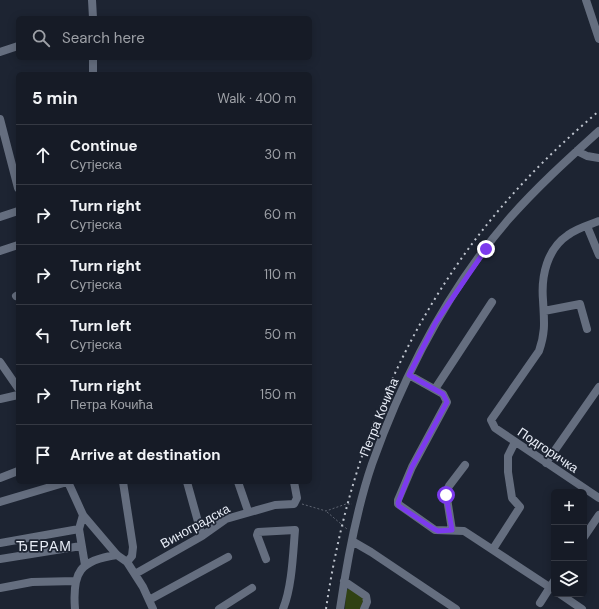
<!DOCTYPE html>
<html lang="en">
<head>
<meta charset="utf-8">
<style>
	:root { --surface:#161b26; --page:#1f242e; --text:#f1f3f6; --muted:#9ea1a7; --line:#353943 }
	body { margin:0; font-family:"DM Sans",sans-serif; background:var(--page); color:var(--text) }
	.controls { position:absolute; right:12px; bottom:12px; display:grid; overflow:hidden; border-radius:6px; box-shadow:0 2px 10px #0003 }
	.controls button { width:36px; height:36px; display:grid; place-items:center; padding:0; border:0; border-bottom:1px solid var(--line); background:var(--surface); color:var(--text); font:20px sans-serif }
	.stop { position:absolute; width:12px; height:12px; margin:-9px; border:3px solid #7c3aed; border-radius:50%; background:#fff }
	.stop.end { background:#7c3aed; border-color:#fff; box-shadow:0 1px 4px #0008 }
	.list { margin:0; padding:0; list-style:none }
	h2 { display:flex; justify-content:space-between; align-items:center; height:52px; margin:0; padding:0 16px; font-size:17px }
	h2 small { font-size:13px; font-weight:400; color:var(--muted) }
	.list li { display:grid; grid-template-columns:26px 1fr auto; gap:12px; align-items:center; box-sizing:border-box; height:60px; padding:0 16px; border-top:1px solid var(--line) }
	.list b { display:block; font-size:15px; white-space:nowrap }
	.list p { margin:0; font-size:13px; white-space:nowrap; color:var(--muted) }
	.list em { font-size:13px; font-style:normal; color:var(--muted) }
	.icon { flex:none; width:22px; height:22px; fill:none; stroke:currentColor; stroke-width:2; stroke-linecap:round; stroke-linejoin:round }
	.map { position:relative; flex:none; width:599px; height:609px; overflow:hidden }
	.search { position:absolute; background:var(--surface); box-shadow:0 2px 10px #0003; left:16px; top:16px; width:296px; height:44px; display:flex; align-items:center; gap:10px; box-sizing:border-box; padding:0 14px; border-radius:6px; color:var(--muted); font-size:15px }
	.panel { position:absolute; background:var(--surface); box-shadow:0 2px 10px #0003; left:16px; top:72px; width:296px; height:412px; border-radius:6px }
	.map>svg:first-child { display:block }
	.green { fill:#304113 }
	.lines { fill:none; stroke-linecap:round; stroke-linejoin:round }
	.path { stroke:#5f6572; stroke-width:1; stroke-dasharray:2 2; stroke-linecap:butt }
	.minor { stroke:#656e7f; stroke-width:8 }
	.rail { stroke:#bec4ce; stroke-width:2; stroke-dasharray:2 4; stroke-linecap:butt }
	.route { stroke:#7c3aed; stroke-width:5 }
	.labels { text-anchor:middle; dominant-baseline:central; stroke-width:3.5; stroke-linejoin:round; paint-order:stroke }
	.street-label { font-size:13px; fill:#e7ecf6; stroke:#1d2432 }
	.neighbourhood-label { font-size:14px; letter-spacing:1px; fill:#e7ecf6; stroke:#1d2432 }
</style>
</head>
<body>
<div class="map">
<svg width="599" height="609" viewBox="0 0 599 609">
	<rect width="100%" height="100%" fill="#1d2432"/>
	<path class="green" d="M348 589H351L364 599 360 609H345L346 591Z"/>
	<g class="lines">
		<path class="path" d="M302 504 326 511 346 504H352
			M327 512 347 529"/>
		<path class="minor" d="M92 0 93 18
			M586 0 599 39
			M0 52 18 46
			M93 58V74
			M0 119 18 188
			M577 151 587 156 599 158
			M0 217 18 211
			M599 221C589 225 577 228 568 235 547 249 541 276 543 300 544 320 546 331 539 351L491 420 495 428 599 498
			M587 226 599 255
			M0 251 18 245
			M16 296 18 295
			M544 311 580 304 587 329
			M0 362 18 388
			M409 375 443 394 447 402 412 467 398 500V504L435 530 464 531 554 590
			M435 389 492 302
			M0 399 18 395
			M546 463 599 387
			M0 478 18 471
			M68 482 83 515 117 555 127 562 143 587 153 609
			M123 482 133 547 132 556 127 562
			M187 482 202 536
			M238 482 248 511
			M0 502 67 482
			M83 515 79 529 85 565
			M452 530 446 492 449 486 465 465
			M584 537 599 515
			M352 541 371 552 456 609
			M0 543 79 529
			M493 549 520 507 512 498 508 472V456L515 442
			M0 559 81 546
			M266 559 257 535 258 532 295 530C293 554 292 587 283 609
			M135 574 202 536 226 519 275 505 294 504 297 498 294 482
			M344 581 366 596 367 602 364 609
			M0 588 32 582 76 581
			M560 594 582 609
			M149 600 228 557
			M540 603 554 581
			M75 609C72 572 80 560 117 555
			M219 609 252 588
			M340 609C347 561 356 511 372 464 403 377 447 291 508 220 536 188 568 159 599 131"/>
		<path class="rail" d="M326 609C349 450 412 302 522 184 546 158 572 134 599 111"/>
	</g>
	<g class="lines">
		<path class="route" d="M446 495 452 530 438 531 434 529 399 506 398 503 412 467 447 402 443 394 409 375 436 322 486 249"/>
	</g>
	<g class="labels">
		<g class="street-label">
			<text transform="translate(379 417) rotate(-68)">Петра Кочића</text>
			<text transform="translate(548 450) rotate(34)">Подгоричка</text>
			<text transform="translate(195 526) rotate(-29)">Виноградска</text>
		</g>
		<g class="neighbourhood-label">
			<text x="44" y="546">ЂЕРАМ</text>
		</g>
	</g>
</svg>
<div class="controls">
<button>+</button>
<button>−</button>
<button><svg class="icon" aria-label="layers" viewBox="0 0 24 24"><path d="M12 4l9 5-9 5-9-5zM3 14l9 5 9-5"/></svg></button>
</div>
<div class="stop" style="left:446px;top:495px"></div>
<div class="stop end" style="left:486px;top:249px"></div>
<div class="search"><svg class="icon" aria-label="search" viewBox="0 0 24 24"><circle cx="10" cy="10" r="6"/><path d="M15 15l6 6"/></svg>Search here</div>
<section class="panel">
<h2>5 min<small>Walk · 400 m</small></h2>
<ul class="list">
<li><svg class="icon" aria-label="ahead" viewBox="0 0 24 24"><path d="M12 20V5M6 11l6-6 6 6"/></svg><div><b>Continue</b><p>Сутјеска</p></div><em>30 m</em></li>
<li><svg class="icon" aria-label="right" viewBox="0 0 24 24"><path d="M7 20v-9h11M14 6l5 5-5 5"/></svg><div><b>Turn right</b><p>Сутјеска</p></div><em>60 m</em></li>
<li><svg class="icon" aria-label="right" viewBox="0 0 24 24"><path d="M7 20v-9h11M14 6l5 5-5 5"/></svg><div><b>Turn right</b><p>Сутјеска</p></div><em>110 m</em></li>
<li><svg class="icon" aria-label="left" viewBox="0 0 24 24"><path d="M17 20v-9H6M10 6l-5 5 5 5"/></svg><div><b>Turn left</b><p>Сутјеска</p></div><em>50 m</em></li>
<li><svg class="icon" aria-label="right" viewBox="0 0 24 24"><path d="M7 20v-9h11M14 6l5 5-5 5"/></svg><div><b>Turn right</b><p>Петра Кочића</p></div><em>150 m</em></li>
<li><svg class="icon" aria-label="arrive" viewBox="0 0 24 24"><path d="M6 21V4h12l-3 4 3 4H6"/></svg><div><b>Arrive at destination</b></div></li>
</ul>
</section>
</div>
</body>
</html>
